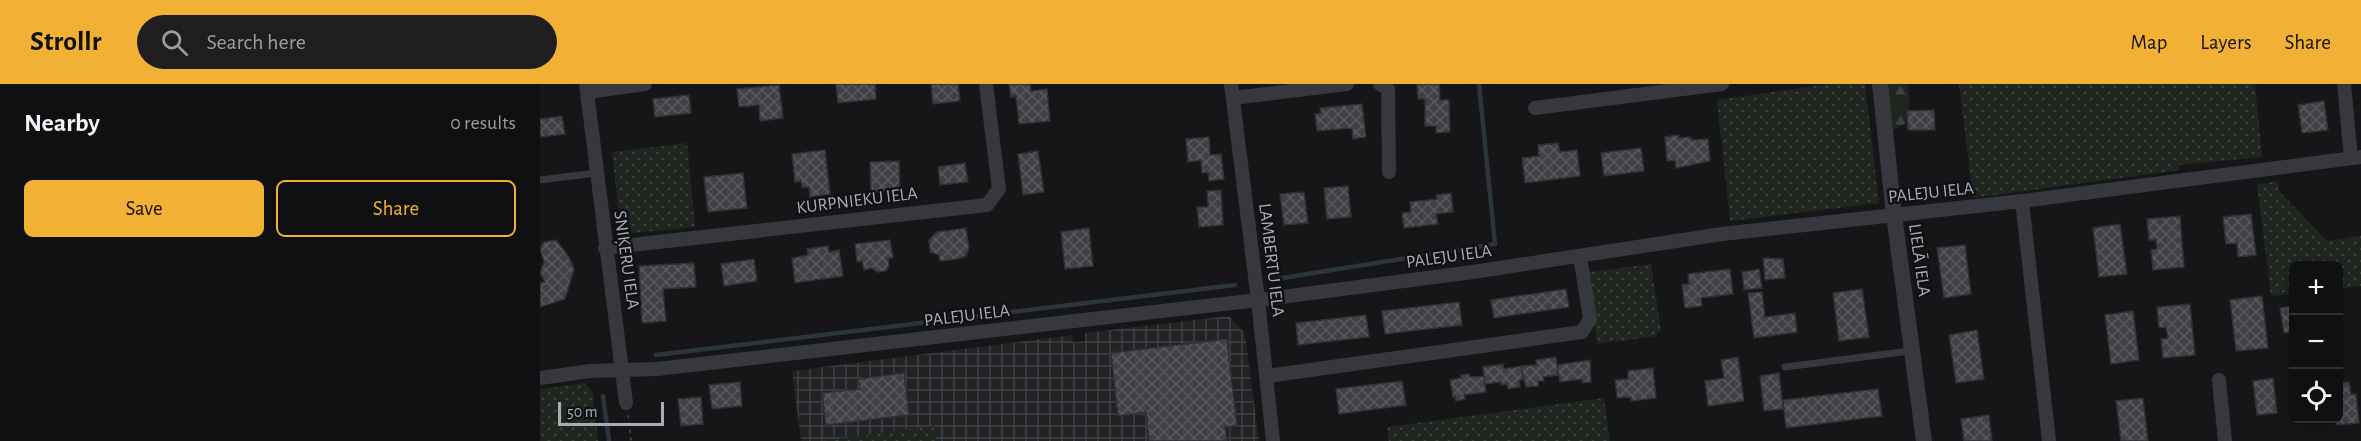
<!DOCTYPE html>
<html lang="en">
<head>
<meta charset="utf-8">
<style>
	:root { --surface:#101012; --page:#1e1e20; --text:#f1f3f6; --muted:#9c9d9f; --line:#303032; --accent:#f2b134 }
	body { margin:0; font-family:"Alegreya Sans",sans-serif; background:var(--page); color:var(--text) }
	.controls { position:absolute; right:18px; bottom:18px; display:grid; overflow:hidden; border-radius:9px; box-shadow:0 3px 9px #0003 }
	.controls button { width:54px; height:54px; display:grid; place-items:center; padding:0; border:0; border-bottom:2px solid var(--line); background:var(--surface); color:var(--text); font:30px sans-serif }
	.scale { position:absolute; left:18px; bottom:15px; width:106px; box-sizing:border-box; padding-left:6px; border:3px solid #a8adb8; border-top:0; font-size:16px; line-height:21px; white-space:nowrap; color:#a8adb8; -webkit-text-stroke:4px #111113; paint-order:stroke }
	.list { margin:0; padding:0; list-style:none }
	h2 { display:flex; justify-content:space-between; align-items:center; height:78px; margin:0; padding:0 24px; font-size:26px }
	h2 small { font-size:20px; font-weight:400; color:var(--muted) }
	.actions { display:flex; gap:12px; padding:18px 24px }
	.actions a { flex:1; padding:14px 0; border:2px solid var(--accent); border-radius:9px; text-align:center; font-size:21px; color:var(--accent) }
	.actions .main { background:var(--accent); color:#111 }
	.icon { flex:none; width:33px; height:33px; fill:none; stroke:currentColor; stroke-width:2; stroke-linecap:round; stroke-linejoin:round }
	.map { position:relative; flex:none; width:1821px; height:357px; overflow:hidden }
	header { display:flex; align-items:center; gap:36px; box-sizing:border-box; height:84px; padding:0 30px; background:var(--accent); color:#111 }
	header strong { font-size:28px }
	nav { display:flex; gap:33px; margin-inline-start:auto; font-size:21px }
	.search { width:420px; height:54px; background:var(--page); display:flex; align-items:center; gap:15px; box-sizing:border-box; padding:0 21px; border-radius:33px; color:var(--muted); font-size:22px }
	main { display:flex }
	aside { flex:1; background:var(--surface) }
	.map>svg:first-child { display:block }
	.industrial { fill:url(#industrial-grid) }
	.grass { fill:url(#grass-dots) }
	.forest { fill:url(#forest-firs) }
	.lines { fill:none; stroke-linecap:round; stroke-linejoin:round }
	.stream { stroke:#2c353c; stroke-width:4.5 }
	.building { fill:url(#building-cross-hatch); stroke:#303034; stroke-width:1.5 }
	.path { stroke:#3d3f44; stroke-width:2; stroke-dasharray:3 4.5; stroke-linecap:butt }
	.service { stroke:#37383d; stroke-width:7 }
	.minor { stroke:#37383d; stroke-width:14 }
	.tertiary { stroke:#37383d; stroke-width:16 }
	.labels { text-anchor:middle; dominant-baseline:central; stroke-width:5; stroke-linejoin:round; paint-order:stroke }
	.street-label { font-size:18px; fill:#a8adb8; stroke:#111113 }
</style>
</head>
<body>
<header>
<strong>Strollr</strong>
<div class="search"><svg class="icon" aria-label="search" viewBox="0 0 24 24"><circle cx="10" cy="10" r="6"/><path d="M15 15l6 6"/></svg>Search here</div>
<nav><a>Map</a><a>Layers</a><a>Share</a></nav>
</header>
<main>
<aside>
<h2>Nearby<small>0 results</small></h2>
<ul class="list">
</ul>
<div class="actions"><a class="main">Save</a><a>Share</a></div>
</aside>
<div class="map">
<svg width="1821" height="357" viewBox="0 0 1821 357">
	<defs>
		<pattern id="industrial-grid" width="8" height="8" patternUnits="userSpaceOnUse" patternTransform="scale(1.5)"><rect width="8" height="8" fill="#222225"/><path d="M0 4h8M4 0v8" fill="none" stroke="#3f3f43"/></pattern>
		<pattern id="grass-dots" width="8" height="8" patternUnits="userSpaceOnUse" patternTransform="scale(1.5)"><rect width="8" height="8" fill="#1e261f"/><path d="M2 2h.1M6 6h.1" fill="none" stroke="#3c433d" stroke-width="1.8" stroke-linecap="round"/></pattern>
		<pattern id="forest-firs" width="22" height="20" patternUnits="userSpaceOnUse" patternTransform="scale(1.5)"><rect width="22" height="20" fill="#1e261f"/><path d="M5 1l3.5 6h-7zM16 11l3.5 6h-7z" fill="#3c433d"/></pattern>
		<pattern id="building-cross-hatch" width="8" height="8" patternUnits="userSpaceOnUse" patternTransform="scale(1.5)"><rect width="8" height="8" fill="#404145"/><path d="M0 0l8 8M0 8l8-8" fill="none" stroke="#595a5e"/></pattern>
	</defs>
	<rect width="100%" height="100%" fill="#161618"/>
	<path class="industrial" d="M689 232 705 249 719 357H396L393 343 282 357H261L252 287 532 251 533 258 545 257V249Z"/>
	<path class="grass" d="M1289 0H1325L1339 119 1190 137 1177 16Z
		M1419 0H1715L1722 73 1638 81 1639 86 1433 114Z
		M147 59 155 143 81 150 72 68Z
		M1739 97 1738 106 1787 157 1821 152V202L1799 205 1798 182H1754L1753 210 1731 212 1717 100Z
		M1111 180 1121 247 1117 248V252L1057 260 1048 188Z
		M45 299 53 309 58 357H0V305Z
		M1064 314 1070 357H849L847 343Z
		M393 342 396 357H282Z"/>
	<path class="forest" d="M1347 0H1367L1370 18 1365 40 1353 46Z"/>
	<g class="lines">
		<path class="stream" d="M736 195 955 160 939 0
			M116 271 695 201
			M63 312 69 357"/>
	</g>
	<path class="building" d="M296 0H335L336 15 298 19Z
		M391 0H418L420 17 393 20Z
		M469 0H490L491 7 507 5 510 37 479 40 476 12 471 13Z
		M877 0H899L900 16H909L910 48 896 49V42H885V15H878Z
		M239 1 243 34 220 37 219 21 199 23 197 5Z
		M149 11 151 29 115 33 113 15Z
		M1784 17 1788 46 1762 49 1758 21Z
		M822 20 826 53 813 55 812 44 777 47 775 30 781 29 780 24Z
		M1394 26 1395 46H1368L1367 27Z
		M22 32 25 50 0 53V35Z
		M1139 51V54L1151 53V56L1168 55 1170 77 1136 84 1135 76 1127 77 1125 53Z
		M669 53 670 71 681 70 684 95 669 97 668 88 662 89 661 76 648 78 646 55Z
		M1018 59 1020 68 1037 66 1040 92 985 99 982 74 999 72 998 61Z
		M1101 64 1104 87 1064 92 1061 69Z
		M285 66 290 110 270 113 269 103 262 104 261 97 255 98 252 70Z
		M498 67 504 108 483 111 478 70Z
		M359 77 360 107 331 108 330 78Z
		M425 79 428 98 400 101 398 83Z
		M203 89 207 124 168 128 164 93Z
		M808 102 811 133 787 135 784 104Z
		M681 106 683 141 659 143 657 123H668L667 107Z
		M764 108 768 139 744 141 740 110Z
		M911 109 913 128 896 130 898 140 864 144 862 129 871 128 870 118 897 115 896 111Z
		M1711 130 1716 171 1698 173 1697 159 1686 160 1683 133Z
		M1640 132 1644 183 1613 186 1611 166 1617 165 1616 156H1609L1607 135Z
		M1580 140 1587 190 1559 193 1553 144Z
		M426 144 429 164 426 172 418 175 400 177 399 171 390 168 389 156 397 148Z
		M549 144 553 182 525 185 521 148Z
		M16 156 29 173 34 185 25 215 0 223V199L5 198 0 189 4 178 0 165 4 158Z
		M350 156 353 174H348L349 182 346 187 337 188 332 184 324 186 322 177 317 178 315 160Z
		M1425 161 1431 210 1404 214 1397 164Z
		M288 162 289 168 299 166 303 192 255 199 252 174 268 171 267 165Z
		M1223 174 1243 175 1245 194 1225 196Z
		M214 175 217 197 184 202 181 180Z
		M154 179 156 203 123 205 126 237 102 239 99 182Z
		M1190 185 1193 210 1161 214 1162 222 1145 224 1142 201 1149 200 1148 190Z
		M1219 185 1222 204 1204 206 1202 188Z
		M1026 205 1029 223 954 234 951 216Z
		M1322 205 1329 253 1299 257 1293 209Z
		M1222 208 1225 233 1255 229 1257 248 1214 254 1208 209Z
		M1722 212 1728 264 1696 267 1690 216Z
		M919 218 922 241 845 250 842 227Z
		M1650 220 1655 271 1623 274 1621 255 1628 254 1626 243 1619 244 1617 223Z
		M1754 222V247L1744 249 1740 224Z
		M1593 227 1599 276 1571 280 1565 231Z
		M826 231 829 253 758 261 756 239Z
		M1437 246 1444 295 1416 299 1409 251Z
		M687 255 697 342 685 343 687 357H609L606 328 578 332 571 269Z
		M1016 273 1018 291 1003 293 1004 297H998V302L986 303 981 282 997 281 996 276Z
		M1198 273 1204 317 1168 322 1165 297 1184 294 1181 276Z
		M1050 276 1051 298 1042 299V295L1020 298 1017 281Z
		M963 280 964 285 981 282 983 296H979L980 303 968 305 967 300 961 301V298L945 300 943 283Z
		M1113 284 1116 314 1091 317V313L1077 314 1075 296 1088 295V287Z
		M364 289 369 331 286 341 282 309 320 305 318 295Z
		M1239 289 1243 325 1224 327 1220 292Z
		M929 290 930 293 944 292 946 308 924 311 925 315 916 317 915 312 913 313 910 296 921 294V291Z
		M1733 294 1737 329 1717 331 1713 297Z
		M862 297 866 321 799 330 796 305Z
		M200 298 202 322 172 325 169 301Z
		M1809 298 1811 311 1816 310 1819 339 1796 341V334H1798V299Z
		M1338 305 1342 332 1246 344 1243 316Z
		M161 313 163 340 141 342 138 315Z
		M1603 314 1608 357H1581L1576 317Z
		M1449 331 1452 357H1424L1421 335Z"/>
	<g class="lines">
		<path class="path" d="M88 331 91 357"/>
		<path class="service" d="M0 96 56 89
			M1245 283 1370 267"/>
		<path class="minor" d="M46 0 86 319
			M691 0 718 216 733 357
			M840 0 848 5 849 88
			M1804 0 1811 74
			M47 8 105 0
			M693 14 807 0
			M995 24 1182 0
			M1482 117 1509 357
			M65 164 447 121 459 105 446 0
			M727 292 1042 248 1050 235 1040 172
			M0 294 50 287 117 285 718 216 933 188 1182 150 1482 117 1821 73
			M1679 296 1685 357"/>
		<path class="tertiary" d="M1340 0 1354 131 1384 357"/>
	</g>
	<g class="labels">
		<g class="street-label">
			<text transform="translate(1391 109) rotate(-6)">PALEJU IELA</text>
			<text transform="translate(317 117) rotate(-7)">KURPNIEKU IELA</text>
			<text transform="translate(909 173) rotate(-8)">PALEJU IELA</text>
			<text transform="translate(86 176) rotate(82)">SNIĶERU IELA</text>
			<text transform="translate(731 176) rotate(83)">LAMBERTU IELA</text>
			<text transform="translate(1379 176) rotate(82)">LIELĀ IELA</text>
			<text transform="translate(427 232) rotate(-7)">PALEJU IELA</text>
		</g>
	</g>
</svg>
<div class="controls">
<button>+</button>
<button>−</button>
<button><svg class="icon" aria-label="locate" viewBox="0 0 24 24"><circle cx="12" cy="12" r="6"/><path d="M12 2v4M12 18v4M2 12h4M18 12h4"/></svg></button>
</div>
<div class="scale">50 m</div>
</div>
</main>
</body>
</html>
